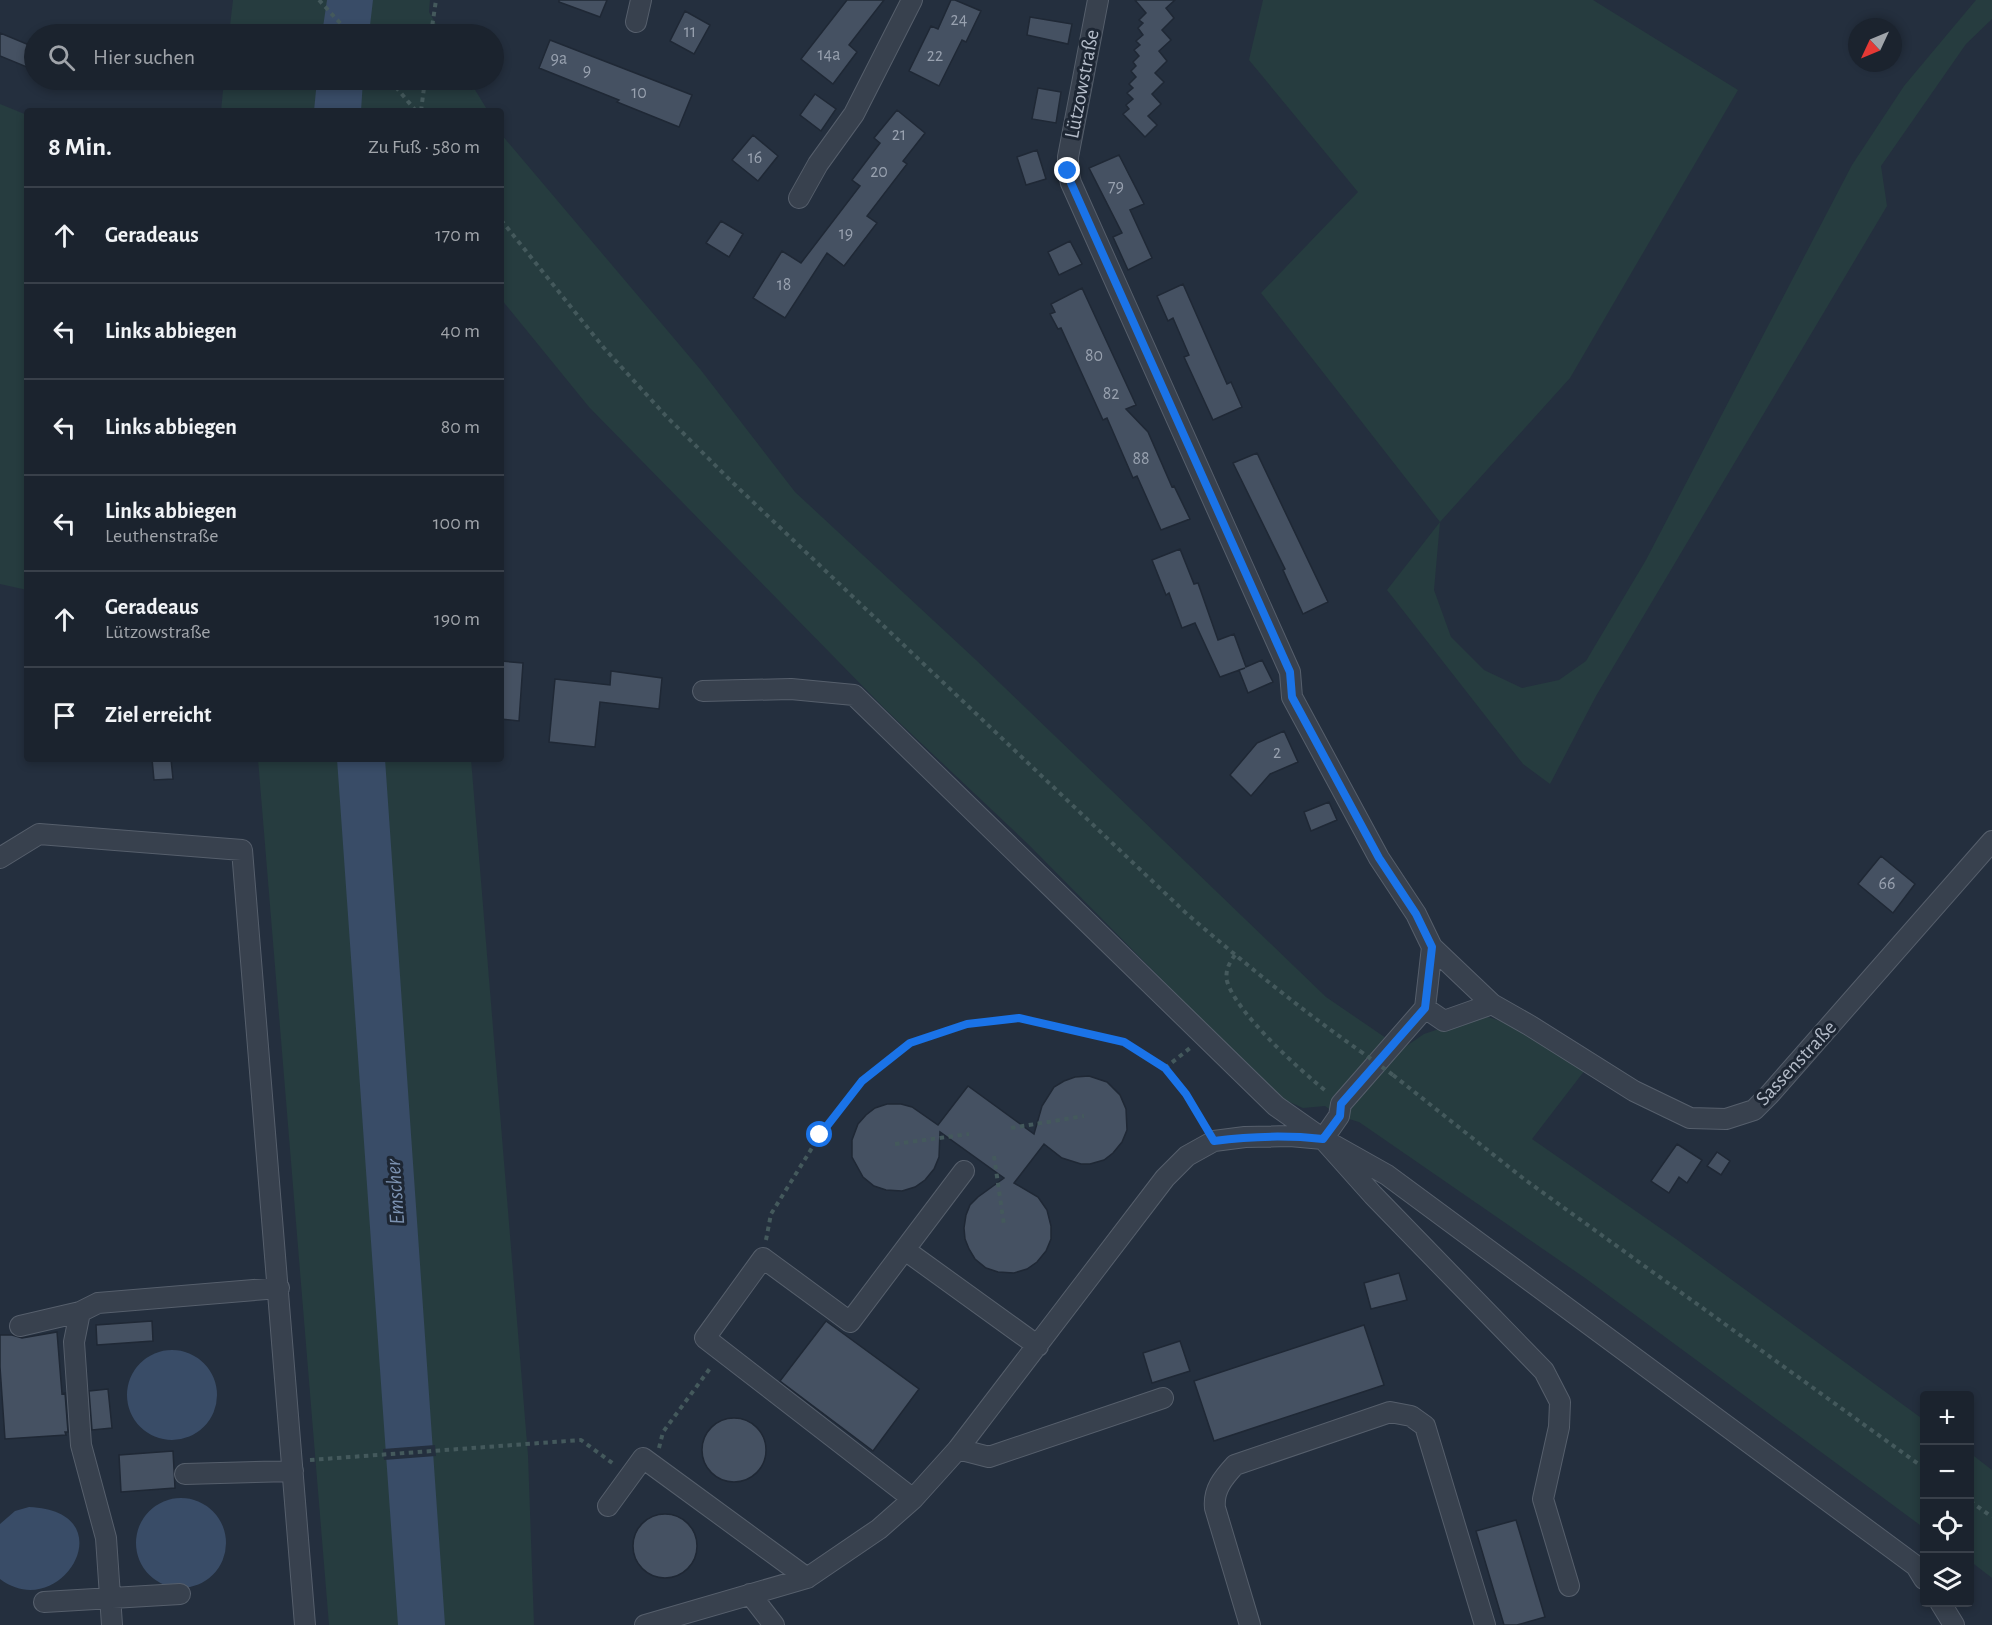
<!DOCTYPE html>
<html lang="de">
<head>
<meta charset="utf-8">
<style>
	:root { --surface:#1b232e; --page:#242b36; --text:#f1f3f6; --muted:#a0a4aa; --line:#39404a }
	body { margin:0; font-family:"Alegreya Sans",sans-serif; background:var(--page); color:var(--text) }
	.controls { position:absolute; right:18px; bottom:18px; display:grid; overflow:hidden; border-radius:6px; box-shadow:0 3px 9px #0003 }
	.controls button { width:54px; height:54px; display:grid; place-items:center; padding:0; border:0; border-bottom:2px solid var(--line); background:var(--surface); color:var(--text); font:30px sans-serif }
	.compass { position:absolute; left:1848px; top:18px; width:54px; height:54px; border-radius:50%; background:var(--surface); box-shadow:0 3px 9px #0003; rotate:226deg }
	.stop { position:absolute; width:18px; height:18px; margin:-14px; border:4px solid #1a73e8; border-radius:50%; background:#fff }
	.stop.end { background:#1a73e8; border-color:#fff; box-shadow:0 2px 6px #0008 }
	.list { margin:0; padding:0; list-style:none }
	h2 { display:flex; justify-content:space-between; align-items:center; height:78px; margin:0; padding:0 24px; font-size:26px }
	h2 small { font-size:20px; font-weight:400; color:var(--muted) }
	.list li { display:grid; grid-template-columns:39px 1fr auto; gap:18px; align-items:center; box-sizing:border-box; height:96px; padding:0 24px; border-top:2px solid var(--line) }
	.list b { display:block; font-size:22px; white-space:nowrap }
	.list p { margin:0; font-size:20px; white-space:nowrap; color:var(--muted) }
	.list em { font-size:20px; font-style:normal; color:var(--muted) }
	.icon { flex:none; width:33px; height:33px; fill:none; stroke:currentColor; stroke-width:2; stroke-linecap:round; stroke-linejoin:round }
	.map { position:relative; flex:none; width:1992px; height:1625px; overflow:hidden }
	.search { position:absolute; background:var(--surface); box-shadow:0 3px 9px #0003; left:24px; top:24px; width:480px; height:66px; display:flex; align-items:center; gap:15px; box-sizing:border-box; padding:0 21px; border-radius:33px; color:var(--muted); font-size:22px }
	.panel { position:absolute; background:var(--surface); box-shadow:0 3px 9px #0003; left:24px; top:108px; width:480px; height:654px; border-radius:6px }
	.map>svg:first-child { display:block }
	.green { fill:#263c3f }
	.water { fill:#394c67 }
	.pier { fill:#242f3e }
	.building { fill:#455162; stroke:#1f2835; stroke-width:1.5 }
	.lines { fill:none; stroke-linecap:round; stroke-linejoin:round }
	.minor-casing { stroke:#565f6c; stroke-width:22 }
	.path { stroke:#44595c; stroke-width:4; stroke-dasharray:4.5 4.5; stroke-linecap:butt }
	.minor { stroke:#38414e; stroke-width:20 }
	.path-bridge { stroke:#44595c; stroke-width:4; stroke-dasharray:4.5 4.5; stroke-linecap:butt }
	.route { stroke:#1a73e8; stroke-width:8 }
	.labels { text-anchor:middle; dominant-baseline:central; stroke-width:6; stroke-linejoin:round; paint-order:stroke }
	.number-label { font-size:18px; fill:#98a1af }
	.street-label { font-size:21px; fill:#b4bcc9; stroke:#1d2633 }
	.water-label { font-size:22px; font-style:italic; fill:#7c92b1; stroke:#1d2633 }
</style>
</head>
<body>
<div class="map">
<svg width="1992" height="1625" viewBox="0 0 1992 1625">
	<rect width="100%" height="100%" fill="#242f3e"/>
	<path class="green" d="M233 0H430L429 12 442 34H229Z
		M1263 0H1593L1738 90 1570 378 1440 522 1434 590 1451 637 1484 670 1522 688 1559 680 1586 661 1646 560 1852 165 1904 86 1976 0H1992V19L1966 44 1881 166 1887 206 1596 696 1550 784 1523 764 1387 590 1440 522 1261 293 1358 192 1249 60Z
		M224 80H469L488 111H390L388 108V111H221Z
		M0 104 27 115V590L0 584Z
		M501 134 700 369 795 492 976 660 1326 997 1402 1049 1424 1034 1466 1020 1488 1017 1515 1026 1585 1070 1532 1139 1676 1239 1924 1420V1528L1585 1278 1359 1122 1339 1116 1325 1106 1303 1108 1278 1097 1028 844 885 709 589 407 501 299Z
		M258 759H471L528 1455 534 1625H329Z
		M1970 1453 1992 1470V1578L1970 1561Z"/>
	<path class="water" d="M327 0H373L369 34H322Z
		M317 80H363L361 111H314Z
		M337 759H385L445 1625H398Z
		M127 1395a45 45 0 1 1 90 0a45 45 0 1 1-90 0Z
		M136 1543a45 45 0 1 1 90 0a45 45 0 1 1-90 0Z
		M29 1507C128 1511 61 1625 0 1579V1524L15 1511Z"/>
	<path class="pier" d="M435 1445 436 1456 384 1460 383 1449Z"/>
	<path class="building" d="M559 0H607L600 17 559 2Z
		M847 0H884L849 45 857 52 833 84 801 59Z
		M951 0H955L981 11 966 42 962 40 939 86 909 71 931 26 938 29Z
		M1135 0H1175L1166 8 1174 18 1162 30 1171 40 1159 51 1167 61 1155 73 1164 82 1152 94 1161 104 1148 116 1157 125 1145 137 1123 114 1129 109 1126 105 1133 99 1127 93 1133 88 1129 84 1136 77 1131 71 1136 66 1133 62 1139 56 1134 50 1140 45 1136 41 1143 35 1138 28 1143 23 1139 20 1146 13Z
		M685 11 710 25 694 54 670 41Z
		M1030 17 1072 24 1068 44 1027 35Z
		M0 33 34 47V70L0 56Z
		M550 40 692 95 679 127 617 102 619 100 539 68Z
		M1038 88 1061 92 1056 123 1032 119Z
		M815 94 836 109 821 131 800 115Z
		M897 110 925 133 903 161 907 164 867 216 877 223 844 266 827 253 785 318 753 298 782 251 801 263 860 186 852 180 880 143 874 138Z
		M753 135 778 156 758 181 732 160Z
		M1037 150 1046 179 1026 185 1017 157Z
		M1119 155 1144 204 1130 210 1152 258 1128 270 1113 237 1122 233 1089 168Z
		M721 221 743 234 729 257 706 243Z
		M1070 241 1082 264 1059 275 1048 252Z
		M1183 284 1227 384 1231 382 1242 407 1213 420 1184 357 1189 355 1173 318 1168 321 1157 296Z
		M1082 288 1136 405 1126 409 1148 432 1172 487 1174 486 1190 519 1161 530 1137 476 1133 478 1107 418 1103 420 1061 328 1058 329 1050 314 1055 312 1051 304Z
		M1257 453 1328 602 1303 614 1283 570 1285 569 1233 463Z
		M1180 549 1194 584 1198 583 1218 640 1234 634 1246 667 1262 660 1273 682 1248 693 1239 670 1245 668 1220 677 1195 623 1182 628 1169 593 1166 595 1152 560Z
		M501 661 523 663 519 721 501 719Z
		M611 671 662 678 659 709 600 702 595 747 549 742 555 679 610 685Z
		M1284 731 1298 762 1270 774 1251 796 1230 775 1257 743Z
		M152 759H171L173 779 154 780Z
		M1329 802 1337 820 1311 831 1304 812Z
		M1881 856 1915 884 1893 913 1858 884Z
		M1089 1076 1107 1082 1120 1095 1126 1109 1127 1130 1122 1142 1113 1153 1104 1160 1090 1164H1081L1062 1158 1044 1144 1014 1183 1038 1197 1047 1210 1051 1226V1239L1046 1251 1037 1262 1027 1269 1014 1273 998 1272 986 1268 975 1259 969 1249 965 1239 964 1228 966 1215 970 1205 978 1197 1004 1178 940 1132 939 1157 934 1169 925 1180 915 1187 902 1191 886 1190 874 1186 863 1177 852 1157V1140L858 1124 866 1115 875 1108 887 1104H901L912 1107 938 1125 968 1086 1034 1134 1042 1106 1054 1087 1064 1081 1075 1077Z
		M1677 1144 1702 1160 1687 1183 1679 1177 1669 1193 1651 1181Z
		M1717 1152 1730 1161 1721 1175 1707 1166Z
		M1399 1273 1407 1300 1371 1309 1364 1283Z
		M152 1321 153 1341 97 1345 96 1325Z
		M826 1321 919 1389 873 1451 780 1381Z
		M1364 1325 1384 1385 1214 1441 1194 1381Z
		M57 1332 62 1394 65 1393 68 1432H65L66 1435 5 1439 0 1367V1335H12L22 1338Z
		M1180 1341 1190 1371 1152 1383 1143 1353Z
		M108 1389 112 1428 92 1430 89 1391Z
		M702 1450a32 32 0 1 1 64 0a32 32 0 1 1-64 0Z
		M173 1451 175 1488 121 1492 119 1455Z
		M633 1546a32 32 0 1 1 64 0a32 32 0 1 1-64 0Z
		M1516 1520 1545 1617 1517 1625H1504L1476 1531Z"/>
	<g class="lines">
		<defs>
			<path id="minor" d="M1098 0 1068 157V171L1071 183 1290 672 1292 697 1379 858 1416 914 1432 947 1492 1004 1529 1025 1634 1091 1690 1118 1726 1119 1754 1110 1769 1095 1992 841
				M636 22 641 0
				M799 198 818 164 854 114 912 0
				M703 691 791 689 854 695 1276 1106 1323 1139 1373 1195 1544 1371 1560 1402 1559 1427 1543 1499 1569 1586
				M0 858 39 834 242 850 305 1625
				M1432 947 1425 1008 1444 1021 1492 1004
				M1323 1139 1339 1116 1341 1104 1425 1008
				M905 1250 1038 1346
				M20 1326 80 1312
				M958 1449 989 1457 1163 1398
				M185 1474 293 1471
				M913 1499 705 1338 763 1258 850 1322 964 1171
				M608 1506 643 1458 807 1578
				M750 1594 774 1625
				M44 1602 180 1594
				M1940 1602 1954 1625
				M112 1625 106 1538 81 1445 74 1342 80 1312 98 1303 279 1288
				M645 1625 807 1578 879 1529 913 1499 958 1449 1165 1178 1187 1156 1214 1141 1245 1137 1290 1136 1323 1139 1387 1175 1916 1566 1924 1579
				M1250 1625 1215 1508C1213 1490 1223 1478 1235 1465L1390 1412 1411 1416 1425 1426 1485 1625"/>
		</defs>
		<use href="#minor" class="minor-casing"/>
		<path class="path" d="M319 0 350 34
			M431 34 436 0
			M390 80 416 111
			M421 111 425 80
			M501 220 604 348 666 416 732 482 1187 914C1243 962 1300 1009 1360 1051
			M1235 955C1229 963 1225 971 1227 981 1236 1013 1301 1071 1327 1092
			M1165 1068 1190 1048
			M1393 1075 1524 1179 1924 1468
			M1011 1128 1084 1116
			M895 1144 969 1134
			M994 1156 1004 1225
			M766 1240 771 1214 820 1135 862 1081 910 1043 967 1024 1019 1018 1124 1043 1165 1068 1186 1094 1204 1125
			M659 1448 663 1432 711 1367
			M310 1460 581 1440 615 1465
			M1970 1501 1992 1517"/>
		<use href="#minor" class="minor"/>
		<path class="path-bridge" d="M1360 1051 1393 1075"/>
	</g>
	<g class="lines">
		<path class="route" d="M820 1135 862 1081 910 1043 967 1024 1019 1018 1124 1042 1165 1068 1186 1094 1214 1141C1251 1136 1286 1135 1323 1139L1340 1116 1341 1104 1425 1008 1432 947 1416 914 1379 858 1292 697 1290 672 1071 183 1068 171"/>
	</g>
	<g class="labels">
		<g class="number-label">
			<text x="959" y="20">24</text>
			<text x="690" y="32">11</text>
			<text x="829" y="55">14a</text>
			<text x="935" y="56">22</text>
			<text x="559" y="59">9a</text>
			<text x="587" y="71">9</text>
			<text x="639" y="93">10</text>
			<text x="899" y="135">21</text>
			<text x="755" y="158">16</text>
			<text x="879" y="172">20</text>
			<text x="1116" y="187">79</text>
			<text x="846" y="234">19</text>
			<text x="784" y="285">18</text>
			<text x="1094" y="356">80</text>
			<text x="1111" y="394">82</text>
			<text x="1141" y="459">88</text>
			<text x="1277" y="753">2</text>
			<text x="1887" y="884">66</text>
		</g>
		<g class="street-label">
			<text transform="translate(1082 84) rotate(-79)">Lützowstraße</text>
			<text transform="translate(1796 1063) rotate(-47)">Sassenstraße</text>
		</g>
		<g class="water-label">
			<text transform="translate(395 1192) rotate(-94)">Emscher</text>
		</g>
	</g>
</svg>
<div class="controls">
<button>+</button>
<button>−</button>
<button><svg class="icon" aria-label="locate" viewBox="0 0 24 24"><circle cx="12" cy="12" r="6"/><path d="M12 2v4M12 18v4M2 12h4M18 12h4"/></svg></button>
<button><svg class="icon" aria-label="layers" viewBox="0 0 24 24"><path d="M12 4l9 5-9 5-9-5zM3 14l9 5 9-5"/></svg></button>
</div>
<svg class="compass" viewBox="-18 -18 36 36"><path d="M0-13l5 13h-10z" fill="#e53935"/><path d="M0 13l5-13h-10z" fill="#a0a4aa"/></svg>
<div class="stop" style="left:820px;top:1135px"></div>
<div class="stop end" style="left:1068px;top:171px"></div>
<div class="search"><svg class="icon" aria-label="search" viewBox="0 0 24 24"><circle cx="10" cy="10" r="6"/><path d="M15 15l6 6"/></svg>Hier suchen</div>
<section class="panel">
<h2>8 Min.<small>Zu Fuß · 580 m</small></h2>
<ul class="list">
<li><svg class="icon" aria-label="ahead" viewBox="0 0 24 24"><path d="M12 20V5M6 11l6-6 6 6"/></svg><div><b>Geradeaus</b></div><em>170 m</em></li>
<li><svg class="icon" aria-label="left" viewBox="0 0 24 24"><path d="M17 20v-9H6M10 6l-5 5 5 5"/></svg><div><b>Links abbiegen</b></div><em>40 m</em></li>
<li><svg class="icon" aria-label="left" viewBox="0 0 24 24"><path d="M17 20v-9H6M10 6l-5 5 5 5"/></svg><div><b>Links abbiegen</b></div><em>80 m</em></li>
<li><svg class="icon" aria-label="left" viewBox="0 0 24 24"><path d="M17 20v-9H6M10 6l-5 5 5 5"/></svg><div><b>Links abbiegen</b><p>Leuthenstraße</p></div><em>100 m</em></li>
<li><svg class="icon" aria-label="ahead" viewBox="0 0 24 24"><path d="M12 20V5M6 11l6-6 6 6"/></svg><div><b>Geradeaus</b><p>Lützowstraße</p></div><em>190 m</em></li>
<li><svg class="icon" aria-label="arrive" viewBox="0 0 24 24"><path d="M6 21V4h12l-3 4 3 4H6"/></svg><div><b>Ziel erreicht</b></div></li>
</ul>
</section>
</div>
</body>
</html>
